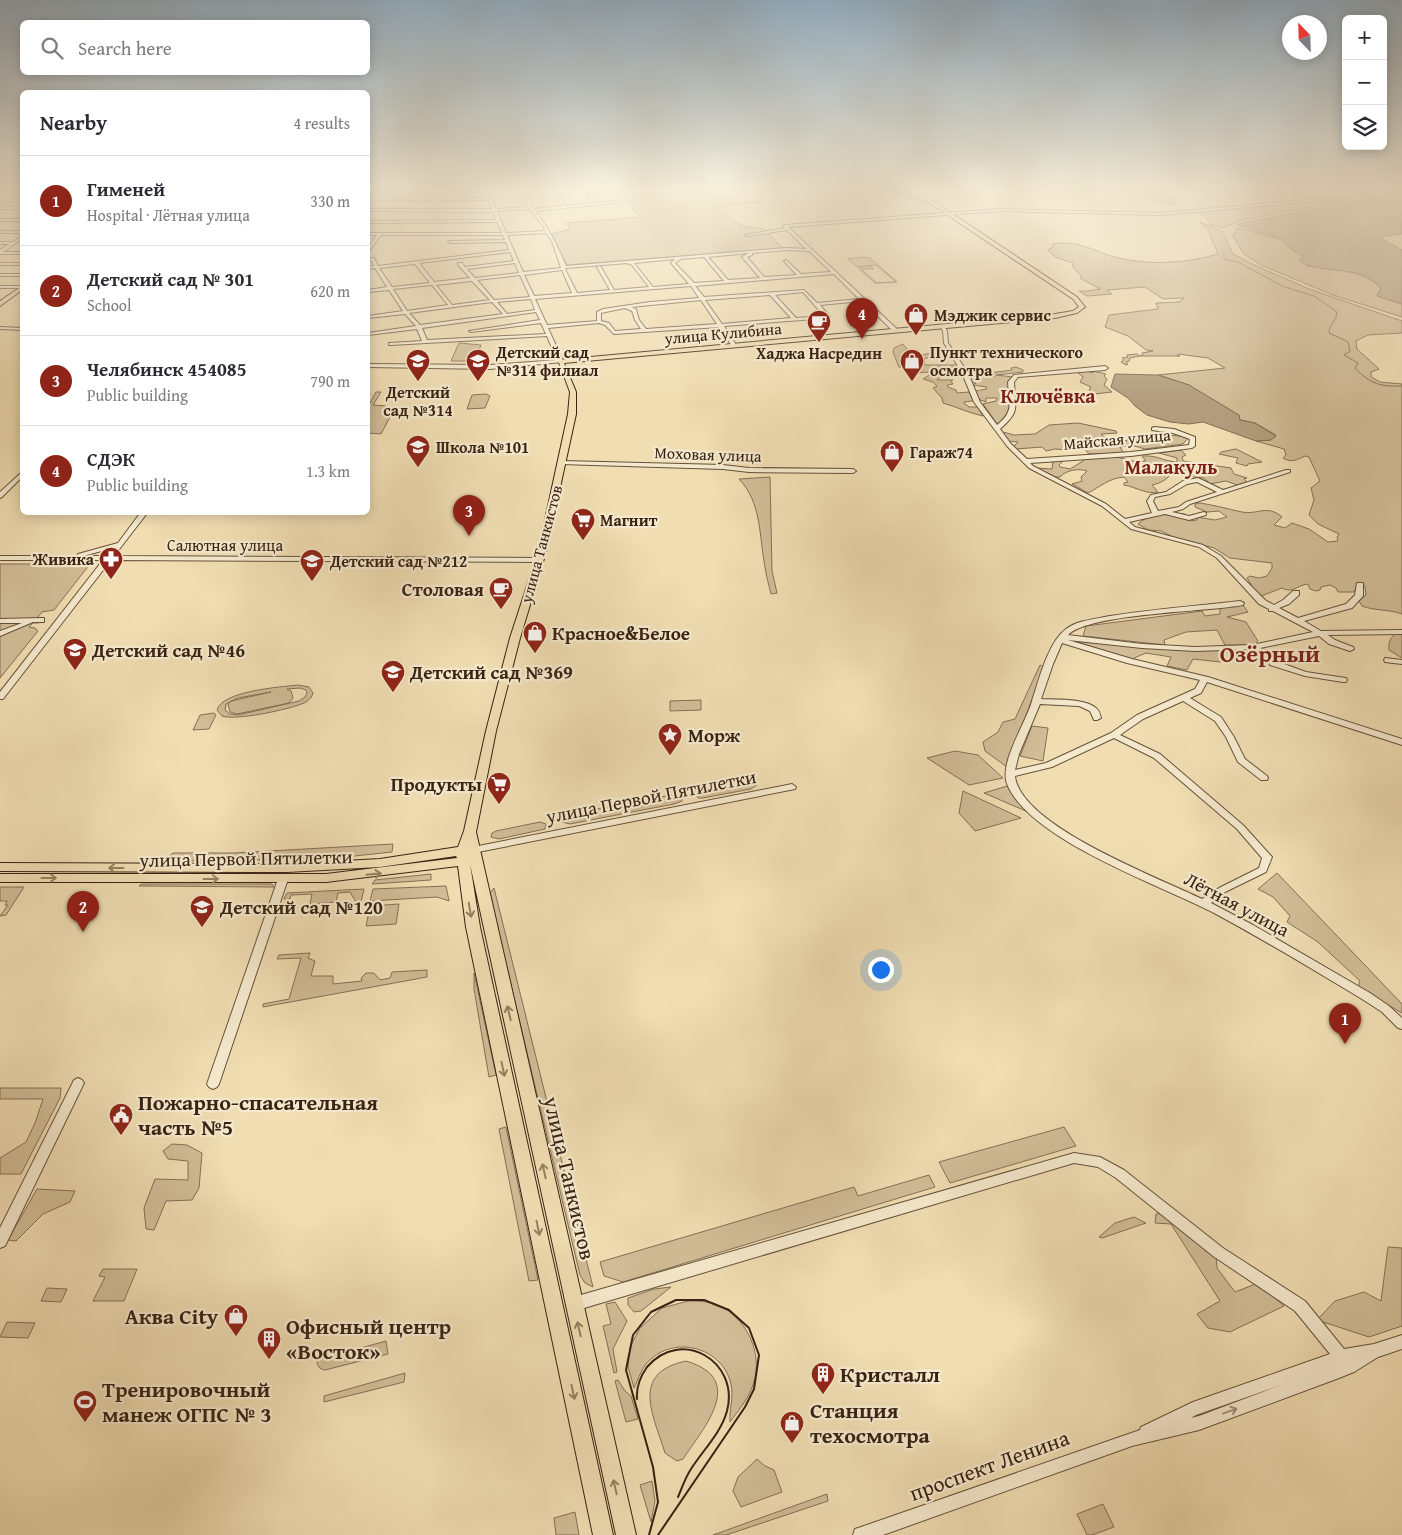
<!DOCTYPE html>
<html lang="en">
<head>
<meta charset="utf-8">
<style>
	:root { --surface:#fff; --page:#f7f7f7; --text:#2b2b33; --muted:#7c7c81; --line:#e1e1e2; --accent:#8f2418 }
	body { margin:0; font-family:"Gentium Book Plus",serif; background:var(--page); color:var(--text) }
	.controls { position:absolute; right:15px; top:15px; display:grid; overflow:hidden; border-radius:8px; box-shadow:0 2px 12px #0003 }
	.controls button { width:45px; height:45px; display:grid; place-items:center; padding:0; border:0; border-bottom:1px solid var(--line); background:var(--surface); color:var(--text); font:25px sans-serif }
	.compass { position:absolute; left:1282px; top:15px; width:45px; height:45px; border-radius:50%; background:var(--surface); box-shadow:0 2px 12px #0003; rotate:337deg }
	.you { position:absolute; left:880px; top:969px; width:18px; height:18px; margin:-12px; border:4px solid #fff; border-radius:50%; background:#1a73e8; box-shadow:0 0 0 8px #1a73e833 }
	.badge { display:grid; place-items:center; width:32px; height:32px; border-radius:50%; background:var(--accent); color:#fff; font-size:16px; font-weight:700 }
	.pin { position:absolute; translate:-50% -41px; filter:drop-shadow(0 1px 2px #0008) }
	.pin::after { content:''; position:absolute; top:26px; width:18px; height:15px; background:inherit; clip-path:polygon(0 0,100% 0,50% 100%) }
	.list { margin:0; padding:0; list-style:none }
	h2 { display:flex; justify-content:space-between; align-items:center; height:65px; margin:0; padding:0 20px; font-size:21px }
	h2 small { font-size:16px; font-weight:400; color:var(--muted) }
	.list li { display:grid; grid-template-columns:32px 1fr auto; gap:15px; align-items:center; box-sizing:border-box; height:90px; padding:0 20px; border-top:1px solid var(--line) }
	.list b { display:block; font-size:19px; white-space:nowrap }
	.list p { margin:0; font-size:16px; white-space:nowrap; color:var(--muted) }
	.list em { font-size:16px; font-style:normal; color:var(--muted) }
	.icon { flex:none; width:28px; height:28px; fill:none; stroke:currentColor; stroke-width:2; stroke-linecap:round; stroke-linejoin:round }
	.map { position:relative; flex:none; width:1402px; height:1535px; overflow:hidden }
	.search { position:absolute; background:var(--surface); box-shadow:0 2px 12px #0003; left:20px; top:20px; width:350px; height:55px; display:flex; align-items:center; gap:12px; box-sizing:border-box; padding:0 18px; border-radius:8px; color:var(--muted); font-size:19px }
	.panel { position:absolute; background:var(--surface); box-shadow:0 2px 12px #0003; left:20px; top:90px; width:350px; height:425px; border-radius:8px }
	.map>svg:first-child { display:block }
	.green { fill:#d1bd97; stroke:#847055; fill-rule:evenodd }
	.water { fill:#b19d7c; stroke:#816c52 }
	.lines { fill:none; stroke-linecap:round; stroke-linejoin:round }
	.stream { stroke:#816c52; stroke-width:1 }
	.minor-casing { stroke:#66513b; stroke-width:2 }
	.major-casing { stroke:#382213; stroke-width:2 }
	.minor { fill:#f5e9cd; fill-rule:evenodd }
	.major { fill:#f0ddb2; fill-rule:evenodd }
	.tram { stroke:#382213; stroke-width:2 }
	.oneway { stroke:#948062 }
	.oneway2 { stroke:#a08f79 }
	.labels { text-anchor:middle; dominant-baseline:central; stroke-width:4.5; stroke-linejoin:round; paint-order:stroke }
	.far-poi-label { font-size:16px; font-weight:bold; fill:#382213; stroke:#f5e9cd; text-anchor:start }
	.far-street-label { font-size:16px; fill:#382213; stroke:#f5e9cd }
	.poi-label { font-size:19px; font-weight:bold; fill:#382213; stroke:#f5e9cd; text-anchor:start }
	.street-label { font-size:19px; fill:#382213; stroke:#f5e9cd }
	.far-district-label { font-size:20px; font-weight:bold; fill:#7a1f14; stroke:#f5e9cd }
	.near-poi-label { font-size:22px; font-weight:bold; fill:#382213; stroke:#f5e9cd; text-anchor:start }
	.near-street-label { font-size:22px; fill:#382213; stroke:#f5e9cd }
	.district-label { font-size:24px; font-weight:bold; fill:#7a1f14; stroke:#f5e9cd }
</style>
</head>
<body>
<div class="map">
<svg width="1402" height="1535" viewBox="0 0 1402 1535">
	<rect width="100%" height="100%" fill="#f0ddb2"/>
	<filter id="stains"><feTurbulence type="fractalNoise" baseFrequency=".004" numOctaves="4"/><feColorMatrix values="0 0 0 0 .2 0 0 0 0 .09 0 0 0 0 .02 0 0 0 .5 -.17"/></filter>
	<radialGradient id="worn" r=".72"><stop offset=".6" stop-color="#630" stop-opacity="0"/><stop offset="1" stop-color="#630" stop-opacity=".3"/></radialGradient>
	<path class="green" d="M619 187H739L760 192 759 196 765 202 727 205 724 207C731 224 745 229 762 228L768 233 777 232 769 234 783 248 567 265 551 234 570 229 567 223 641 217 637 212H634L631 204Z
		M1342 199 1345 200 1242 220 1222 228 1210 224 1205 215 1199 212Z
		M1200 222 1222 231 1233 254 1252 264 1309 289 1402 321V333L1368 335 1356 341 1357 349 1379 369 1371 372V377L1380 382 1402 384V614C1388 609 1375 611 1362 606L1359 601 1366 595 1365 586 1358 583 1354 592H1338L1336 588 1330 585 1321 587 1320 590 1316 591 1310 589 1308 584C1297 585 1293 594 1282 588L1261 596 1257 594 1247 578 1250 576 1259 578 1267 576 1272 568V563L1230 558 1214 548 1173 537 1161 531 1148 530 1138 524C1146 514 1173 513 1185 514L1191 521 1197 520V517L1215 520 1227 517 1219 511 1207 512 1195 507V504L1200 503C1214 505 1228 509 1242 512 1258 515 1267 504 1282 517L1274 525 1285 528 1292 523 1309 529 1328 542 1338 541 1337 537 1339 534 1318 524 1309 515 1314 500 1311 488 1320 481 1309 457 1305 456C1296 460 1292 463 1283 458L1286 455 1284 449 1256 441 1271 440 1276 435 1255 423 1240 420 1189 385 1158 375 1225 368 1208 358 1178 354 1177 356H1180H1139L1130 358 1129 361 1126 362 1128 364 1126 365 1121 362 1124 360 1122 358 1128 357 1127 355 1137 354 1140 356 1143 355 1142 353 1153 351 1146 350 1128 336 1105 327 1109 315 1158 309 1156 303 1179 302 1184 298 1163 299 1145 287 1107 290 1112 294 1087 296 1079 291H1088L1100 289 1080 278 1082 277 1073 267V263L1055 257 1048 250 1053 247V244C1073 240 1089 248 1108 255 1142 266 1185 264 1218 254L1208 230Z
		M1237 228 1283 240 1288 247 1303 256 1307 266C1330 269 1366 269 1381 289L1377 296 1402 304V317L1333 295 1261 265 1244 254 1233 236Z
		M863 257 870 258 897 282 875 283 848 259ZM876 265 895 281V282L877 283 861 269H874L870 266 858 267Z
		M459 343 481 345 476 358 468 361H451Z
		M903 344 913 357 931 353 933 356 924 359 925 365H958V367H938L932 372 912 373 911 369 899 367 893 352 894 348Z
		M1016 367 1023 370V372L996 375 1013 377 1008 387C1014 403 1009 414 998 425L983 404 996 401 997 398H986V402L978 399 976 391 986 389 987 387 972 385 976 383 971 381 970 378 975 375 995 376 982 374 1012 370 1011 368Z
		M940 368 947 371 937 380H953L951 381 953 384 947 385 948 387 956 390 957 393 969 392 973 399 972 401 964 402V403L969 407H978L983 416C969 413 957 407 943 403L942 398 933 388 937 386 933 382 923 379 931 374 937 373Z
		M1087 371 1093 373V371L1106 374 1104 376 1107 379 1104 385 1112 392 1095 394 1089 390 1091 387 1080 382 1083 377 1078 373Z
		M376 392H381L373 405 386 406 391 415 381 434 368 433V403H370Z
		M486 394 490 396 485 408 467 409 472 395Z
		M1078 423 1116 431 1117 433 1101 434C1112 445 1121 442 1135 438V435C1149 434 1175 434 1188 438L1183 444 1145 449 1131 445 1120 447 1123 452 1121 453 1089 454 1084 448 1079 447 1070 450 1055 449 1046 451 1042 447 1016 449 1014 446 1018 442 1008 441 1003 432 1014 435 1035 434 1049 425Z
		M1236 449 1262 462 1248 464 1247 466 1236 463 1238 458 1219 454 1221 452Z
		M1181 450 1186 455 1182 457 1183 461 1231 468 1234 474 1247 478 1244 479 1247 482 1237 485 1226 481 1210 484 1204 478C1197 478 1190 477 1184 472L1186 469 1172 471C1169 479 1161 483 1152 485L1158 492C1147 495 1136 487 1124 485V483L1128 482 1124 477C1109 478 1100 487 1088 493L1072 484 1082 481 1081 477 1087 471C1079 468 1066 470 1060 477H1055L1036 468 1052 469 1053 461 1064 460 1059 465 1060 467 1070 469 1083 461 1082 459 1117 457 1133 461H1146L1142 456C1158 455 1162 461 1177 462V458L1159 453Z
		M770 477 772 571 777 593 771 594C769 585 766 576 765 567 759 536 762 503 739 479Z
		M0 564H90L54 610 42 612 37 618H43L39 623H33L29 627 35 628 38 631 0 678Z
		M1243 605 1248 612 1227 617 1246 622 1258 641 1254 645H1225L1217 630 1186 632 1164 640 1165 645 1083 636 1086 626 1202 611 1205 616 1220 614V608Z
		M1398 632 1402 633V658L1389 650C1388 642 1391 636 1398 632Z
		M1083 639 1118 644 1228 649 1221 662 1193 659 1187 670 1167 666 1171 657 1146 653 1132 659 1080 643Z
		M1040 665 1044 667 1007 767 985 751 983 742 998 732 1003 722 1015 719Z
		M298 685 309 687 313 693C312 697 310 699 306 702 293 709 235 721 222 716L217 710C222 691 280 687 298 685ZM300 688 306 690 307 693 305 697 299 701 238 715 230 714 225 710 226 704 238 698 271 692 231 701 228 704 230 712 237 714 289 703 293 698 291 691 287 689Z
		M701 700V710L670 711V701Z
		M214 713 216 715 209 729 193 730 200 715Z
		M1032 726 1048 728 1043 761 1020 756Z
		M955 751 978 755 1003 778 969 785 927 758Z
		M748 780 755 781 757 785 751 789 703 798H698L694 793 699 790Z
		M1007 786 1028 812 984 793Z
		M963 791 1021 818 975 831 959 813Z
		M676 794 682 796V801L674 804 570 824 562 822 561 819 566 815Z
		M540 822 546 824 545 829 499 839 491 837 492 833 496 831Z
		M393 844 392 852 327 859 178 861 168 857 173 853H234Z
		M1277 873 1402 1004V1013L1358 988 1360 981 1318 942 1287 922 1290 916 1273 897 1258 889Z
		M431 874V880L372 884 375 880Z
		M141 884H272L274 887 139 886Z
		M446 886 449 901 437 897 370 901 373 889Z
		M0 887H24L6 915 0 916 8 905H5L7 901H0Z
		M494 888 593 1287 585 1283 580 1275 490 897V893Z
		M364 889 361 902H356L350 892 338 893 336 902 310 904 312 894 291 895 290 899H284L287 893Z
		M399 904 396 924 366 926 370 906Z
		M310 953 308 958 315 961 311 976H333V984L362 981 361 978 366 973H374L380 980 390 978 392 972 427 970V977L263 1007V1004L289 999 301 958 277 959 279 955Z
		M474 973 496 1075 489 1077 474 989Z
		M0 1088H61L60 1098 21 1174H0V1158L26 1142 35 1123 43 1099H0Z
		M506 1127 538 1280 529 1281 499 1129Z
		M1064 1127 1076 1146 950 1183 939 1162Z
		M172 1144 187 1145 202 1153 199 1188 192 1200 166 1201 154 1230 146 1229 144 1208 155 1179 188 1180V1161L168 1159 163 1151Z
		M929 1175 935 1187 623 1282 604 1276 600 1262 854 1187 858 1196Z
		M37 1189 75 1191 70 1202 43 1214 16 1241 8 1240Z
		M1166 1213 1174 1219 1191 1238 1195 1237 1216 1256 1217 1268 1235 1292 1258 1283 1284 1306 1230 1332 1208 1328 1197 1314 1220 1301 1171 1224 1155 1223 1156 1214Z
		M1134 1217 1146 1223 1102 1238 1099 1237 1115 1223Z
		M1388 1247 1402 1248V1326L1369 1337 1317 1320 1335 1301 1364 1292 1381 1301Z
		M103 1269H137L124 1301H93L105 1277 99 1276Z
		M671 1287 641 1311 634 1312 628 1305V1298L654 1289Z
		M47 1288 67 1289 61 1302 41 1301Z
		M688 1301C698 1301 706 1301 715 1304 748 1316 766 1358 751 1390 746 1402 737 1412 730 1422 729 1410 734 1397 731 1384 723 1349 678 1335 651 1359 642 1366 639 1378 634 1388L628 1367 630 1347 640 1328 662 1308Z
		M615 1302 627 1321 613 1349 617 1372 614 1373 603 1326 611 1324 606 1304Z
		M7 1322 35 1323 28 1338 0 1337Z
		M386 1341 388 1354 325 1370C319 1369 317 1366 317 1360Z
		M686 1361C747 1379 705 1426 683 1459L677 1461 665 1453C653 1414 630 1373 686 1361Z
		M405 1373 404 1382 324 1402V1396Z
		M618 1380 625 1391 631 1396 638 1419 626 1422 615 1381Z
		M757 1459 765 1466 774 1470 782 1492 741 1507 733 1491 738 1477Z
		M652 1481 655 1501 651 1522 640 1485Z
		M827 1494 828 1501 726 1535H713Z
		M1103 1504 1114 1527 1092 1535H1087L1077 1514Z
		M575 1512 579 1535H556L554 1518Z"/>
	<path class="water" d="M1032 187H1282L1168 192 1160 195 1175 200 1172 202 1175 205C1166 206 1160 201 1150 200L1149 199 1154 197 1149 192H1072Z
		M1402 194V234L1379 237 1402 250V304L1377 296 1381 289C1363 263 1323 276 1299 261L1303 256 1288 247 1283 240 1237 225 1242 223 1358 200Z
		M1115 374 1158 375 1189 385 1239 415 1240 420 1255 423 1276 436 1271 440 1256 441 1203 422 1189 424 1170 422 1147 415 1135 406 1128 398 1111 387Z"/>
	<g class="lines">
		<path class="stream" d="M1224 253V259L1238 262 1282 286 1314 296 1337 312C1337 321 1329 323 1329 333L1348 342 1350 351 1344 355 1358 363 1355 368C1370 384 1381 387 1402 386"/>
		<defs>
			<path id="minor" d="M368 187H502L487 189 496 209 529 207 520 187H524L534 209 562 206 551 187H555L565 206 593 203 583 187H587L596 203 624 200 615 187H619L627 202 535 211C549 228 557 245 566 266L787 248 806 249 787 230 747 236 745 235 785 228 783 226 785 225 999 209 1161 213 1349 196 1402 189V191L1349 198 1161 215 999 211 788 227 898 330V332H894L862 301 820 305 830 317 828 318 724 326 736 345 734 346H732L719 327 614 334 605 325 599 323 548 328 563 361 562 362 490 369 368 367V364L490 365 557 360 547 336 391 345H389V343L422 341 417 329 368 335V333L416 326 405 314 368 318V316L403 311 389 290 368 292V290L387 287 375 268 368 269V267L374 266 371 260H368V258H374L378 266 509 250 506 242 450 243 448 242 450 241 505 240 503 235H381L369 251H368V248L377 235H368V233H502L497 222 368 223V221L496 220 493 212 368 211V209H492L488 200H368V198H487L483 189H368ZM530 209 544 227 545 231 506 233 497 211ZM546 233 552 241 561 268 523 272 507 235ZM787 250 809 251 831 272 801 274 786 260 784 261 797 275 764 277 747 257 752 255V253ZM510 252 514 261 465 267 462 263H458V265L470 278 434 282 419 263ZM749 253 742 257 760 278 728 280 708 257ZM704 257 724 281 694 283 675 263 681 259ZM675 259 671 263 689 284 653 287 634 263ZM515 263 519 273 475 278 467 269ZM627 263 632 265 649 287 614 290 601 267 599 266 597 267 610 290 577 293 565 269 566 268ZM415 264 430 283 392 287 379 268ZM562 270 572 293 534 296 524 275ZM834 274 859 299 817 303 804 290 704 297 695 286ZM520 275 530 297 494 300 477 280ZM472 281 490 300 452 305 436 285ZM432 285 448 305 407 311 393 289ZM691 286 699 298 650 302 603 309 597 312V321L547 325 535 299ZM803 292 824 316 796 318 775 295ZM770 295 791 318 722 324 705 300ZM531 299 535 310 507 314 497 302ZM701 300 717 324 646 329 639 320 636 309 631 307ZM492 302 503 314 420 325 409 313ZM625 308 632 311 635 320 641 329 615 331 609 323 601 321V313ZM536 312 540 320 469 331 471 332 541 323 546 334 427 340 422 328Z
				M15 197H22V199H14Z
				M0 207H22V209H0Z
				M0 219H22V221H0Z
				M0 231H22V233H0Z
				M21 237H22V239L3 252H22V254H0V250L9 244H0V242H13Z
				M0 263H22V265H0Z
				M0 274H22V276H0Z
				M0 286H22V288H0Z
				M940 325H944L947 331 948 343 968 373 980 402 997 425C1015 411 1009 402 1008 382L1014 375 1105 366 1108 368 1105 370 1018 377 1014 382C1015 407 1021 411 1000 429L1011 444 1027 459 1131 452 1189 445 1190 439 1173 433 1152 430V428L1154 427 1174 429 1195 437V446L1192 448 1131 456 1030 463 1033 466 1106 504 1125 519 1152 513 1147 501 1151 495 1166 492 1183 481 1198 478 1223 490 1286 470H1290V472L1190 504 1183 509 1172 512 1189 516 1204 512 1206 513V515L1189 520 1165 514 1129 522 1135 527 1203 545 1221 556 1265 600 1274 605 1283 600 1293 591H1299V595L1289 604 1279 608 1298 618 1346 604 1355 595 1357 583H1363V596L1352 608 1304 621 1321 631 1402 630V634L1328 635 1335 640 1353 647 1354 649 1350 651 1329 644 1319 636 1260 648 1272 653 1276 661 1306 672 1346 678 1347 680 1346 682H1343L1305 676 1270 665 1266 656 1252 649 1195 651 1142 648 1068 640 1132 659 1208 677 1402 739V745L1207 682 1201 693 1190 698 1221 717 1234 737 1245 759 1267 776 1268 778 1267 780H1261L1238 762 1226 737 1215 721 1183 701 1143 719 1120 735 1160 754 1243 825 1272 857 1266 872 1225 892 1211 903 1253 925 1370 993 1389 1006 1402 1018V1029L1398 1028 1382 1012 1362 999C1314 970 1266 941 1216 914 1163 886 1029 840 1007 784 999 762 1026 723 1032 701 1039 680 1048 642 1066 629 1078 620 1096 619 1110 616 1153 609 1197 606 1240 601L1244 603 1243 605C1207 612 1090 613 1068 635L1142 644 1195 647 1252 645 1313 632 1273 611H1269V609L1259 604 1217 558 1199 547 1131 529 1102 506 1029 468 1007 446 974 402 962 373 944 343 943 331ZM1197 482 1217 492 1186 502 1179 507 1158 511 1153 501 1155 497 1170 494 1187 484ZM1062 643 1127 663 1200 680 1195 689 1137 715 1111 733 1046 763 1015 770 1019 754 1040 704 1079 706 1090 711 1094 720H1097L1101 718C1100 714 1099 710 1096 708 1084 698 1056 700 1041 699L1053 664ZM1114 738 1154 758 1237 829 1262 858 1259 868 1219 888 1202 899C1160 878 1020 826 1015 776L1052 767Z
				M0 327 22 328V330L0 329Z
				M562 461 723 465 749 468 853 469 856 471 853 473 749 472 723 469 560 464 559 463Z
				M22 472V477L2 497 0 498V492Z
				M141 512H148L114 556 539 558 542 560 539 562 111 560 3 699H0V692L103 560H0V556H77L78 554 118 543ZM113 548 107 556H83Z
				M41 618H44V622H33L0 636V631L22 623H0V619Z
				M1385 658 1402 660V664L1385 662 1384 660Z
				M792 784 796 787 795 789 473 853 470 852 468 850 470 848 473 847Z
				M283 876 286 877 288 879 219 1084 217 1087 213 1089 209 1087 207 1084 278 879 280 877Z
				M78 1078 82 1080 84 1083 5 1246 0 1248V1228L74 1080Z
				M1074 1153 1100 1157 1124 1170 1223 1248 1305 1301 1344 1349 1374 1344 1402 1335V1349L1378 1357 1354 1372 1339 1378 1199 1430 1132 1446 883 1535H853L855 1529 861 1527 1140 1430 1141 1427 1193 1402 1330 1354 1295 1311 1213 1256 1116 1178 1098 1167 1074 1163 574 1311 569 1309 567 1304 569 1299 574 1297ZM1284 1384 1199 1416 1191 1418 1196 1415Z"/>
			<path id="major" d="M879 187H887L932 200 1077 297 1085 307 1077 313 1055 318 564 363 576 392V414L546 552 520 638 496 731 476 832 636 1535H616L470 864 480 927 613 1535H593L466 927 458 866 326 882H0V874H326L457 858 456 856 380 867 287 872 0 871V863L287 864 380 859 458 847 464 831 486 731 510 638 538 552 568 414 570 392 558 360 1055 314 1073 311 1079 307 1073 299 928 202Z
				M20 192H22V195L0 207V204Z
				M22 286V290L0 306V301Z"/>
		</defs>
		<use href="#minor" class="minor-casing"/>
		<use href="#major" class="major-casing"/>
		<use href="#minor" class="minor"/>
		<use href="#major" class="major"/>
		<path class="tram" d="M637 1399C636 1387 640 1377 647 1367 681 1327 740 1361 727 1411 721 1433 703 1450 691 1469 685 1478 682 1488 678 1497
			M649 1535 658 1502 653 1467 626 1370 633 1335 651 1312 676 1300H704L729 1310 749 1328 759 1355 754 1389 745 1407 658 1535"/>
	</g>
	<defs><path id="oneway-shaft" d="M-6 0H5M1.5-3L5.5 0L1.5 3" fill="none" stroke-width="1.6" stroke-linecap="round" stroke-linejoin="round" transform="scale(1.25)"/></defs>
	<g class="oneway">
		<use href="#oneway-shaft" transform="translate(116 868) rotate(-180)"/>
		<use href="#oneway-shaft" transform="translate(374 874) rotate(-6)"/>
		<use href="#oneway-shaft" transform="translate(49 878)"/>
		<use href="#oneway-shaft" transform="translate(211 879)"/>
		<use href="#oneway-shaft" transform="translate(470 910) rotate(80)"/>
		<use href="#oneway-shaft" transform="translate(509 1013) rotate(-103)"/>
		<use href="#oneway-shaft" transform="translate(503 1069) rotate(78)"/>
		<use href="#oneway-shaft" transform="translate(544 1171) rotate(-103)"/>
		<use href="#oneway-shaft" transform="translate(538 1228) rotate(78)"/>
		<use href="#oneway-shaft" transform="translate(579 1329) rotate(-103)"/>
		<use href="#oneway-shaft" transform="translate(573 1392) rotate(78)"/>
		<use href="#oneway-shaft" transform="translate(615 1487) rotate(-103)"/>
	</g>
	<use class="oneway2" href="#oneway-shaft" transform="translate(1230 1411) rotate(-20)"/>
	<linearGradient id="sky" x2="0" y2="1"><stop stop-color="#92abbd"/><stop offset="0.47" stop-color="#f8f0dc"/><stop offset="1" stop-color="#f8f0dc" stop-opacity="0"/></linearGradient>
	<rect width="1402" height="402" fill="url(#sky)"/>
	<defs>
		<symbol id="shop-pin" viewBox="-11 -11 22 30"><path d="M0 17L-7.5 6A9.5 9.5 0 1 1 7.5 6Z" fill="#8f2418" stroke="#f5e9cd"/><path d="M-5-2.5h2.3a2.7 3.5 0 0 1 5.4 0H5L5.5 6h-11ZM-1.5-2.5h3a1.5 2.3 0 0 0-3 0Z" fill="#fff"/></symbol>
		<symbol id="cafe-pin" viewBox="-11 -11 22 30"><path d="M0 17L-7.5 6A9.5 9.5 0 1 1 7.5 6Z" fill="#8f2418" stroke="#f5e9cd"/><path d="M-5.5-4.5H6V0H3Q3 3.5 0 3.5H-2.5Q-5.5 3.5-5.5 0ZM3-3.2v2h1.7v-2ZM-6 4.5H4V6H-6Z" fill="#fff"/></symbol>
		<symbol id="school-pin" viewBox="-11 -11 22 30"><path d="M0 17L-7.5 6A9.5 9.5 0 1 1 7.5 6Z" fill="#8f2418" stroke="#f5e9cd"/><path d="M0-5L7-2L0 1L-7-2ZM-4 1L0 2.5L4 1V4Q0 6-4 4Z" fill="#fff"/></symbol>
		<symbol id="supermarket-pin" viewBox="-11 -11 22 30"><path d="M0 17L-7.5 6A9.5 9.5 0 1 1 7.5 6Z" fill="#8f2418" stroke="#f5e9cd"/><path d="M-6-5.5h2.5l.6 2H6L4.5 2H-2.5L-4.4-4H-6ZM-1.5 3.2a1.3 1.3 0 1 0 .1 0ZM3 3.2a1.3 1.3 0 1 0 .1 0Z" fill="#fff"/></symbol>
		<symbol id="pharmacy-pin" viewBox="-11 -11 22 30"><path d="M0 17L-7.5 6A9.5 9.5 0 1 1 7.5 6Z" fill="#8f2418" stroke="#f5e9cd"/><path d="M-2-6h4v4h4v4h-4v4h-4v-4h-4v-4h4Z" fill="#fff"/></symbol>
		<symbol id="sight-pin" viewBox="-11 -11 22 30"><path d="M0 17L-7.5 6A9.5 9.5 0 1 1 7.5 6Z" fill="#8f2418" stroke="#f5e9cd"/><path d="M0-6L1.8-2.2L6-1.7L2.9 1.2L3.7 5.4L0 3.3L-3.7 5.4L-2.9 1.2L-6-1.7L-1.8-2.2Z" fill="#fff"/></symbol>
		<symbol id="civic-pin" viewBox="-11 -11 22 30"><path d="M0 17L-7.5 6A9.5 9.5 0 1 1 7.5 6Z" fill="#8f2418" stroke="#f5e9cd"/><path d="M-.6-6.5H3V-4.5H.6V-3L4-1V1h2V6H-6V1h2V-1L-.6-3ZM-1.2 2.5V6h2.4V2.5Z" fill="#fff"/></symbol>
		<symbol id="building-pin" viewBox="-11 -11 22 30"><path d="M0 17L-7.5 6A9.5 9.5 0 1 1 7.5 6Z" fill="#8f2418" stroke="#f5e9cd"/><path d="M-4-6H4V6H1V3H-1V6H-4ZM-2.5-4.3h1.7v1.8h-1.7ZM.8-4.3h1.7v1.8H.8ZM-2.5-1h1.7V.8h-1.7ZM.8-1h1.7V.8H.8Z" fill="#fff"/></symbol>
		<symbol id="stadium-pin" viewBox="-11 -11 22 30"><path d="M0 17L-7.5 6A9.5 9.5 0 1 1 7.5 6Z" fill="#8f2418" stroke="#f5e9cd"/><path d="M0-5a6.5 5 0 1 0 0 10a6.5 5 0 1 0 0-10ZM-3.5-1.8h7v3.6h-7Z" fill="#fff"/></symbol>
	</defs>
	<g fill-rule="evenodd">
		<use href="#shop-pin" x="902" y="301" width="28" height="38"/>
		<use href="#cafe-pin" x="805" y="308" width="28" height="38"/>
		<use href="#school-pin" x="404" y="347" width="28" height="38"/>
		<use href="#school-pin" x="464" y="347" width="28" height="38"/>
		<use href="#shop-pin" x="898" y="347" width="28" height="38"/>
		<use href="#school-pin" x="404" y="433" width="28" height="38"/>
		<use href="#shop-pin" x="878" y="438" width="28" height="38"/>
		<use href="#supermarket-pin" x="569" y="506" width="28" height="38"/>
		<use href="#pharmacy-pin" x="97" y="545" width="28" height="38"/>
		<use href="#school-pin" x="298" y="547" width="28" height="38"/>
		<use href="#cafe-pin" x="487" y="575" width="28" height="38"/>
		<use href="#shop-pin" x="521" y="619" width="28" height="38"/>
		<use href="#school-pin" x="61" y="636" width="28" height="38"/>
		<use href="#school-pin" x="379" y="658" width="28" height="38"/>
		<use href="#sight-pin" x="656" y="721" width="28" height="38"/>
		<use href="#supermarket-pin" x="485" y="770" width="28" height="38"/>
		<use href="#school-pin" x="188" y="893" width="28" height="38"/>
		<use href="#civic-pin" x="107" y="1101" width="28" height="38"/>
		<use href="#shop-pin" x="222" y="1302" width="28" height="38"/>
		<use href="#building-pin" x="255" y="1325" width="28" height="38"/>
		<use href="#building-pin" x="809" y="1360" width="28" height="38"/>
		<use href="#stadium-pin" x="71" y="1388" width="28" height="38"/>
		<use href="#shop-pin" x="778" y="1409" width="28" height="38"/>
	</g>
	<g class="labels">
		<g class="far-poi-label">
			<text x="934" y="315">Мэджик сервис</text>
			<text x="496" y="352">Детский сад<tspan x="496" dy="18">№314 филиал</tspan></text>
			<text x="930" y="352">Пункт технического<tspan x="930" dy="18">осмотра</tspan></text>
			<text x="819" y="353" text-anchor="middle">Хаджа Насредин</text>
			<text x="418" y="392" text-anchor="middle">Детский<tspan x="418" dy="18">сад №314</tspan></text>
			<text x="436" y="447">Школа №101</text>
			<text x="910" y="452">Гараж74</text>
			<text x="600" y="520">Магнит</text>
			<text x="94" y="559" text-anchor="end">Живика</text>
			<text x="330" y="561">Детский сад №212</text>
		</g>
		<g class="far-street-label">
			<text transform="translate(723 333) rotate(-5)">улица Кулибина</text>
			<text transform="translate(1117 439) rotate(-5)">Майская улица</text>
			<text transform="translate(708 454) rotate(2)">Моховая улица</text>
			<text transform="translate(541 544) rotate(-75)">улица Танкистов</text>
			<text x="225" y="545">Салютная улица</text>
		</g>
		<g class="poi-label">
			<text x="484" y="589" text-anchor="end">Столовая</text>
			<text x="552" y="633">Красное&amp;Белое</text>
			<text x="92" y="650">Детский сад №46</text>
			<text x="410" y="672">Детский сад №369</text>
			<text x="688" y="735">Морж</text>
			<text x="482" y="784" text-anchor="end">Продукты</text>
			<text x="220" y="907">Детский сад №120</text>
		</g>
		<g class="street-label">
			<text transform="translate(651 796) rotate(-11)">улица Первой Пятилетки</text>
			<text transform="translate(246 858) rotate(-1)">улица Первой Пятилетки</text>
			<text transform="translate(1237 904) rotate(28)">Лётная улица</text>
		</g>
		<g class="far-district-label">
			<text x="1048" y="395">Ключёвка</text>
			<text x="1171" y="466">Малакуль</text>
		</g>
		<g class="near-poi-label">
			<text x="138" y="1102">Пожарно-спасательная<tspan x="138" dy="25">часть №5</tspan></text>
			<text x="218" y="1316" text-anchor="end">Аква City</text>
			<text x="286" y="1326">Офисный центр<tspan x="286" dy="25">«Восток»</tspan></text>
			<text x="840" y="1374">Кристалл</text>
			<text x="102" y="1389">Тренировочный<tspan x="102" dy="25">манеж ОГПС № 3</tspan></text>
			<text x="810" y="1410">Станция<tspan x="810" dy="25">техосмотра</tspan></text>
		</g>
		<g class="near-street-label">
			<text transform="translate(570 1178) rotate(77)">улица Танкистов</text>
			<text transform="translate(989 1465) rotate(-20)">проспект Ленина</text>
		</g>
		<g class="district-label">
			<text x="1270" y="653">Озёрный</text>
		</g>
	</g>
	<rect width="100%" height="100%" filter="url(#stains)"/>
	<rect width="100%" height="100%" fill="url(#worn)"/>
</svg>
<div class="controls">
<button>+</button>
<button>−</button>
<button><svg class="icon" aria-label="layers" viewBox="0 0 24 24"><path d="M12 4l9 5-9 5-9-5zM3 14l9 5 9-5"/></svg></button>
</div>
<svg class="compass" viewBox="-18 -18 36 36"><path d="M0-13l5 13h-10z" fill="#e53935"/><path d="M0 13l5-13h-10z" fill="#7c7c81"/></svg>
<div class="you"></div>
<div class="pin badge" style="left:1345px;top:1044px">1</div>
<div class="pin badge" style="left:83px;top:932px">2</div>
<div class="pin badge" style="left:469px;top:536px">3</div>
<div class="pin badge" style="left:862px;top:339px">4</div>
<div class="search"><svg class="icon" aria-label="search" viewBox="0 0 24 24"><circle cx="10" cy="10" r="6"/><path d="M15 15l6 6"/></svg>Search here</div>
<section class="panel">
<h2>Nearby<small>4 results</small></h2>
<ul class="list">
<li><span class="badge">1</span><div><b>Гименей</b><p>Hospital · Лётная улица</p></div><em>330 m</em></li>
<li><span class="badge">2</span><div><b>Детский сад № 301</b><p>School</p></div><em>620 m</em></li>
<li><span class="badge">3</span><div><b>Челябинск 454085</b><p>Public building</p></div><em>790 m</em></li>
<li><span class="badge">4</span><div><b>СДЭК</b><p>Public building</p></div><em>1.3 km</em></li>
</ul>
</section>
</div>
</body>
</html>
